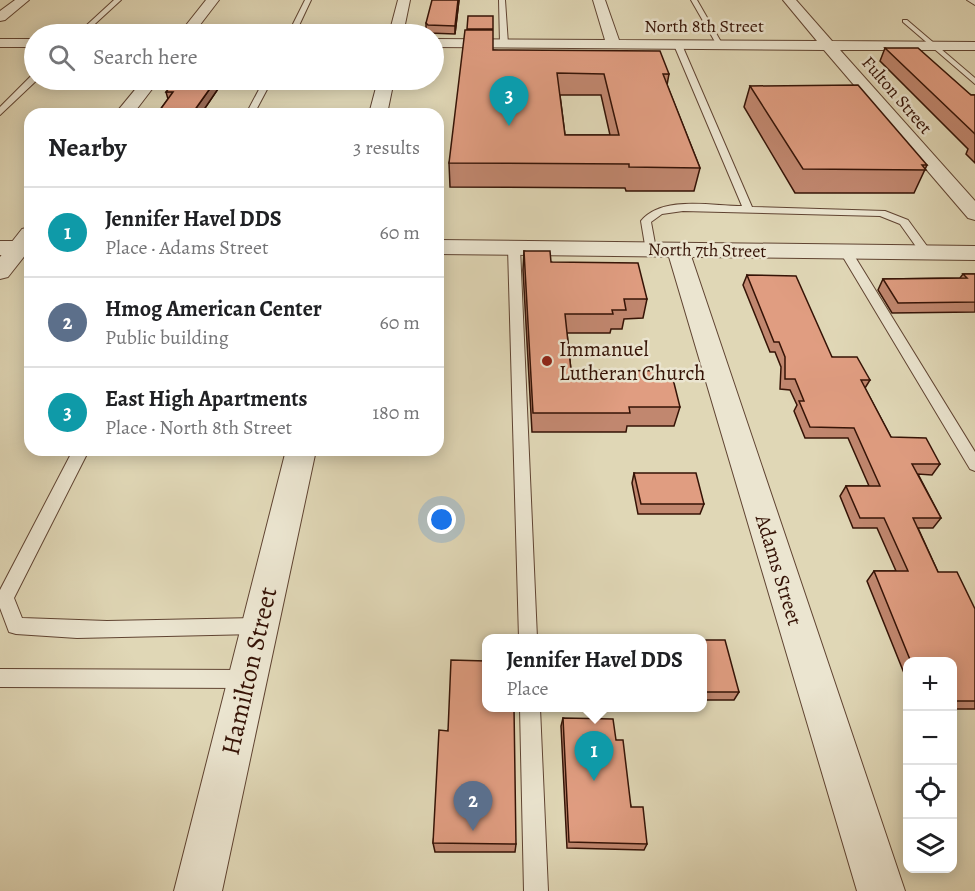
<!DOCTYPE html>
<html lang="en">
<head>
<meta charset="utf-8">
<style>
	:root { --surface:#fff; --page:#f6f6f6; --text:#202124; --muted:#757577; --line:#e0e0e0; --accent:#8f2418 }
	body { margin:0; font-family:Alegreya,serif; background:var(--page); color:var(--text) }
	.controls { position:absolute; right:18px; bottom:18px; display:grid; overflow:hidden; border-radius:12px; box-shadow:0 3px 15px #0003 }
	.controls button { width:54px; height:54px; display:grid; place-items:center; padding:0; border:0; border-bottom:2px solid var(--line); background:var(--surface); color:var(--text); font:30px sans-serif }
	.you { position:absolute; left:442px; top:520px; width:21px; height:21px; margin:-15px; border:4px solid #fff; border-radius:50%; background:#1a73e8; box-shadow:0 0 0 9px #1a73e833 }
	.badge { display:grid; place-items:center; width:39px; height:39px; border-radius:50%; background:var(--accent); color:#fff; font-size:20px; font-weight:700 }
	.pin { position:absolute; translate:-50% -50px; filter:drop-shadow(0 2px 3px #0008) }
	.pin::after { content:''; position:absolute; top:32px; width:21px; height:18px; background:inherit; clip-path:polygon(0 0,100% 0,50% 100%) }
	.popup { position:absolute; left:482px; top:634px; width:225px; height:78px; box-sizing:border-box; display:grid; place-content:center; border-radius:12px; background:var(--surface); filter:drop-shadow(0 2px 4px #0005); font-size:20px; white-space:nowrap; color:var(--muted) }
	.popup b { font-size:22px; color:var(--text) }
	.popup::after { content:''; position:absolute; left:50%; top:100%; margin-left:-12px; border:12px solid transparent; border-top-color:var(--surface) }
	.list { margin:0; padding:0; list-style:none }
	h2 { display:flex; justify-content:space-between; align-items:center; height:78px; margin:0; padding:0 24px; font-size:26px }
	h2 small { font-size:20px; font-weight:400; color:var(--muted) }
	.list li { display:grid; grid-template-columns:39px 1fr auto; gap:18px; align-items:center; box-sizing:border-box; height:90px; padding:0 24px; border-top:2px solid var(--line) }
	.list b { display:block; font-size:22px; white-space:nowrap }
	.list p { margin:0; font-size:20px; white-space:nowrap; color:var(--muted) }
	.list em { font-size:20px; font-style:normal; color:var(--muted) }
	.icon { flex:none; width:33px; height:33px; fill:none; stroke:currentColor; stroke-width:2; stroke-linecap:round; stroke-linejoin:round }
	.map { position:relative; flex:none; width:975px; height:891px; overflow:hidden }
	.search { position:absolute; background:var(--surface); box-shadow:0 3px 15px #0003; left:24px; top:24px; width:420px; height:66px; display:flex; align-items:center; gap:15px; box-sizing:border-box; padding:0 21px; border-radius:33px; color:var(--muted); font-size:22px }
	.panel { position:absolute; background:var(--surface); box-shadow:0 3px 15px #0003; left:24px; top:108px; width:420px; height:348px; border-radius:18px }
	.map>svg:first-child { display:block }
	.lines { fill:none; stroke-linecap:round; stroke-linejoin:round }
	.service-casing { stroke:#604432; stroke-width:2 }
	.minor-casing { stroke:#604432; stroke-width:2 }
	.tertiary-casing { stroke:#604432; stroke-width:2 }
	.service { fill:#ebe5d0; fill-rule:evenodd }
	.minor { fill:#ebe5d0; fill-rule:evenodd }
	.tertiary { fill:#ebe5d0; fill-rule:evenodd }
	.wall { fill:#c1876f; stroke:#351306; stroke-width:1.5; fill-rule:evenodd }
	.shaded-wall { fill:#9d6e5a; stroke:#351306; stroke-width:1.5 }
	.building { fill:#e09d81; stroke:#351306; stroke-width:1.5; fill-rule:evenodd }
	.poi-dot { fill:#8f2418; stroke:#ebe5d0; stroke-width:2 }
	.labels { text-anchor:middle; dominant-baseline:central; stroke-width:5; stroke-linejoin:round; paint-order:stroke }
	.far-street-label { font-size:18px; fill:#351306; stroke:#ebe5d0 }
	.poi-label { font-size:21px; fill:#351306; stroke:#ebe5d0; text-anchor:start }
	.street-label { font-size:21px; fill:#351306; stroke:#ebe5d0 }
	.near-street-label { font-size:26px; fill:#351306; stroke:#ebe5d0 }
</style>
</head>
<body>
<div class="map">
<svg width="975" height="891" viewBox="0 0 975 891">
	<rect width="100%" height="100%" fill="#e0d7b6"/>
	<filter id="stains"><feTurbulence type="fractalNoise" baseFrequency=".00333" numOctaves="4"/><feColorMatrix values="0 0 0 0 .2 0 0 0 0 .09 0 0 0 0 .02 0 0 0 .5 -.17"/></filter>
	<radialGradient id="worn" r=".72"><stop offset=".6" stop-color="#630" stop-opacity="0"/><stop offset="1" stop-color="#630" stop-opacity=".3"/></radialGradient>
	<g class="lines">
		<defs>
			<path id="service" d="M114 0H121L84 34H77Z
				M305 0H311L295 34H288Z
				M499 0H505L508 44 504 46 500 44Z
				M691 0H697L724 47H718Z
				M903 20H907L975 78V84L903 22Z
				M678 43 682 45 752 207 885 211 908 220 932 253 930 255H922L900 224 880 216 683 211 662 214 651 222 656 249 654 251H646L641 221C662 195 712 206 742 206L674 45Z
				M31 76H34V80H37L0 115V107Z
				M264 80H272L254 114H246Z
				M514 245 520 248 537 638H519L508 248Z
				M846 249 852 252 975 452V471L970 469 840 252Z
				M73 450H89L14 598 22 618 107 621 260 618 267 620 269 626 267 632 260 634 77 638 16 634 9 632 0 608V590Z
				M0 669 247 670 254 672 257 679 254 686 247 688 0 687Z
				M520 708H540L548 891H524Z"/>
			<path id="minor" d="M15 0H29L5 20 0 21V11Z
				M206 0H219L193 34H179Z
				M398 0H410L403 34H389Z
				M593 0H605L619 40 817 41 783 0H796L832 41 975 42V50H840L975 201V220L968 218 824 50 434 47V39L605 40Z
				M967 0H975V5Z
				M0 39H34V47H0Z
				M143 80H159L133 114H115Z
				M378 80H394L387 114H369Z
				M30 227V249L8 277 0 279V257L22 229Z
				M678 243 686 245 689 250 905 891H857L667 250 670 245Z
				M286 450H316L222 891H174Z"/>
			<path id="tertiary" d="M438 240 975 246V260L438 254Z
				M0 241H30V255H0Z"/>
		</defs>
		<use href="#service" class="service-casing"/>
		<use href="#minor" class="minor-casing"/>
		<use href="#tertiary" class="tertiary-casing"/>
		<use href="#service" class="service"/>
		<use href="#minor" class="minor"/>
		<use href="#tertiary" class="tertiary"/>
	</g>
	<path class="wall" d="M459 0 455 34 428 33 426 31V23Z
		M885 48 971 95H975V163L966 154 968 149 880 61Z
		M493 50 669 74 667 85 700 168 694 191H626L625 188 450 187 449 163ZM560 95H601L610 135H565Z
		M224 80 201 114H157L168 99 166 92Z
		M750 86 927 165 914 193H795L744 107Z
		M524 251 551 262 647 299 643 318 624 319 622 329H611L610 333H567L571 370 680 407 674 426H627L626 432H532L523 270Z
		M963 274H975V312L892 313 878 290 883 279 960 278Z
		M747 275 832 357 870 380 865 388 891 437 940 464 932 475 918 474 941 518 933 528H918L938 572 975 609V709H952V662H908V683L867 581 874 571H896L877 528H853L840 496 846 486H869L848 438H805L794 411 797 405 790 390 780 389 781 367 775 352H770L743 285Z
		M634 473 704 504 700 514H638L632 483Z
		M702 640 739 692 734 700H702Z
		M563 718 616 740 631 807 647 844 644 850 567 848 561 726Z
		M448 731 516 844 515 852H435L433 843Z"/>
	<path class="shaded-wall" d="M458 0H459L455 34V26Z
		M216 80H224L201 114H195L194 111Z"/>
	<path class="building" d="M432 0H458L455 26 428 25 426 23Z
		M468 16H493V29H467Z
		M465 30H493V50L660 51 669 74H663L700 168 629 167V164L449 163ZM557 73 604 74 619 135H565Z
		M885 48H918L971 95H975V134Z
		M175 80H216L194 111H187L185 114H157L173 92H166Z
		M858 85 927 165H922L926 170 803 169 750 86Z
		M524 251H550L551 262 638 263 647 299H624L626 310H612L613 314H565L571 370 671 371 680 407H629L630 413H533Z
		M963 274H975V302L898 303 883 279 967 278Z
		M747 275 796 276 832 357H857L870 380H861L891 437 926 438 940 464H912L941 518H913L938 572H957L975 609V701H952V662H911L874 571H908L884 518H860L846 486H880L854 428 810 427 799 401H804L795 379H785V357L779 342H774Z
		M634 473H696L704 504H641Z
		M702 640H725L739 692H702Z
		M451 660 486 661V708H514L516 844 433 843 439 730 448 731Z
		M563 718 613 719 616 740H623L631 807H643L647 844 569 842Z"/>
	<circle class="poi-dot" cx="547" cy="361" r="6"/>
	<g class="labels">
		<g class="far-street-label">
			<text x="704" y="26">North 8th Street</text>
			<text transform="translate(897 95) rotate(49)">Fulton Street</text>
			<text transform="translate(707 250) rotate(1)">North 7th Street</text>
		</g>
		<g class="poi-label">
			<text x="559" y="349">Immanuel<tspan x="559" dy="24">Lutheran Church</tspan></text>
		</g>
		<g class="street-label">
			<text transform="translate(779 570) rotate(73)">Adams Street</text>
		</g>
		<g class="near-street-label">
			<text transform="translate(249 671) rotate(-77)">Hamilton Street</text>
		</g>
	</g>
	<rect width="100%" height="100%" filter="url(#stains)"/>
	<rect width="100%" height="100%" fill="url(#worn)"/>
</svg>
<div class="controls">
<button>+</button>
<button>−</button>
<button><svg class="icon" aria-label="locate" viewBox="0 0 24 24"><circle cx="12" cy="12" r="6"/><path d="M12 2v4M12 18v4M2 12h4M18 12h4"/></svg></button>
<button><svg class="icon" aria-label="layers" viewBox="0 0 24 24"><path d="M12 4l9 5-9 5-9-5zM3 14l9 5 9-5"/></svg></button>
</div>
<div class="you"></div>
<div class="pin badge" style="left:594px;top:781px;background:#0f9aa8">1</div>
<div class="popup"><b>Jennifer Havel DDS</b>Place</div>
<div class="pin badge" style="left:473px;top:831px;background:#5c6f8a">2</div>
<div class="pin badge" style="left:509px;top:126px;background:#0f9aa8">3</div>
<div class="search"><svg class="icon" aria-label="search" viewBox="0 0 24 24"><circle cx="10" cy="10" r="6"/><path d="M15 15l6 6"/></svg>Search here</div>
<section class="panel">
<h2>Nearby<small>3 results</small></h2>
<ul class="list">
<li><span class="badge" style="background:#0f9aa8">1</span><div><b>Jennifer Havel DDS</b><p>Place · Adams Street</p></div><em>60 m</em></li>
<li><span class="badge" style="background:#5c6f8a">2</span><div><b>Hmog American Center</b><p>Public building</p></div><em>60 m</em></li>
<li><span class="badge" style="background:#0f9aa8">3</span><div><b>East High Apartments</b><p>Place · North 8th Street</p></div><em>180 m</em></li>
</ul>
</section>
</div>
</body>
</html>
